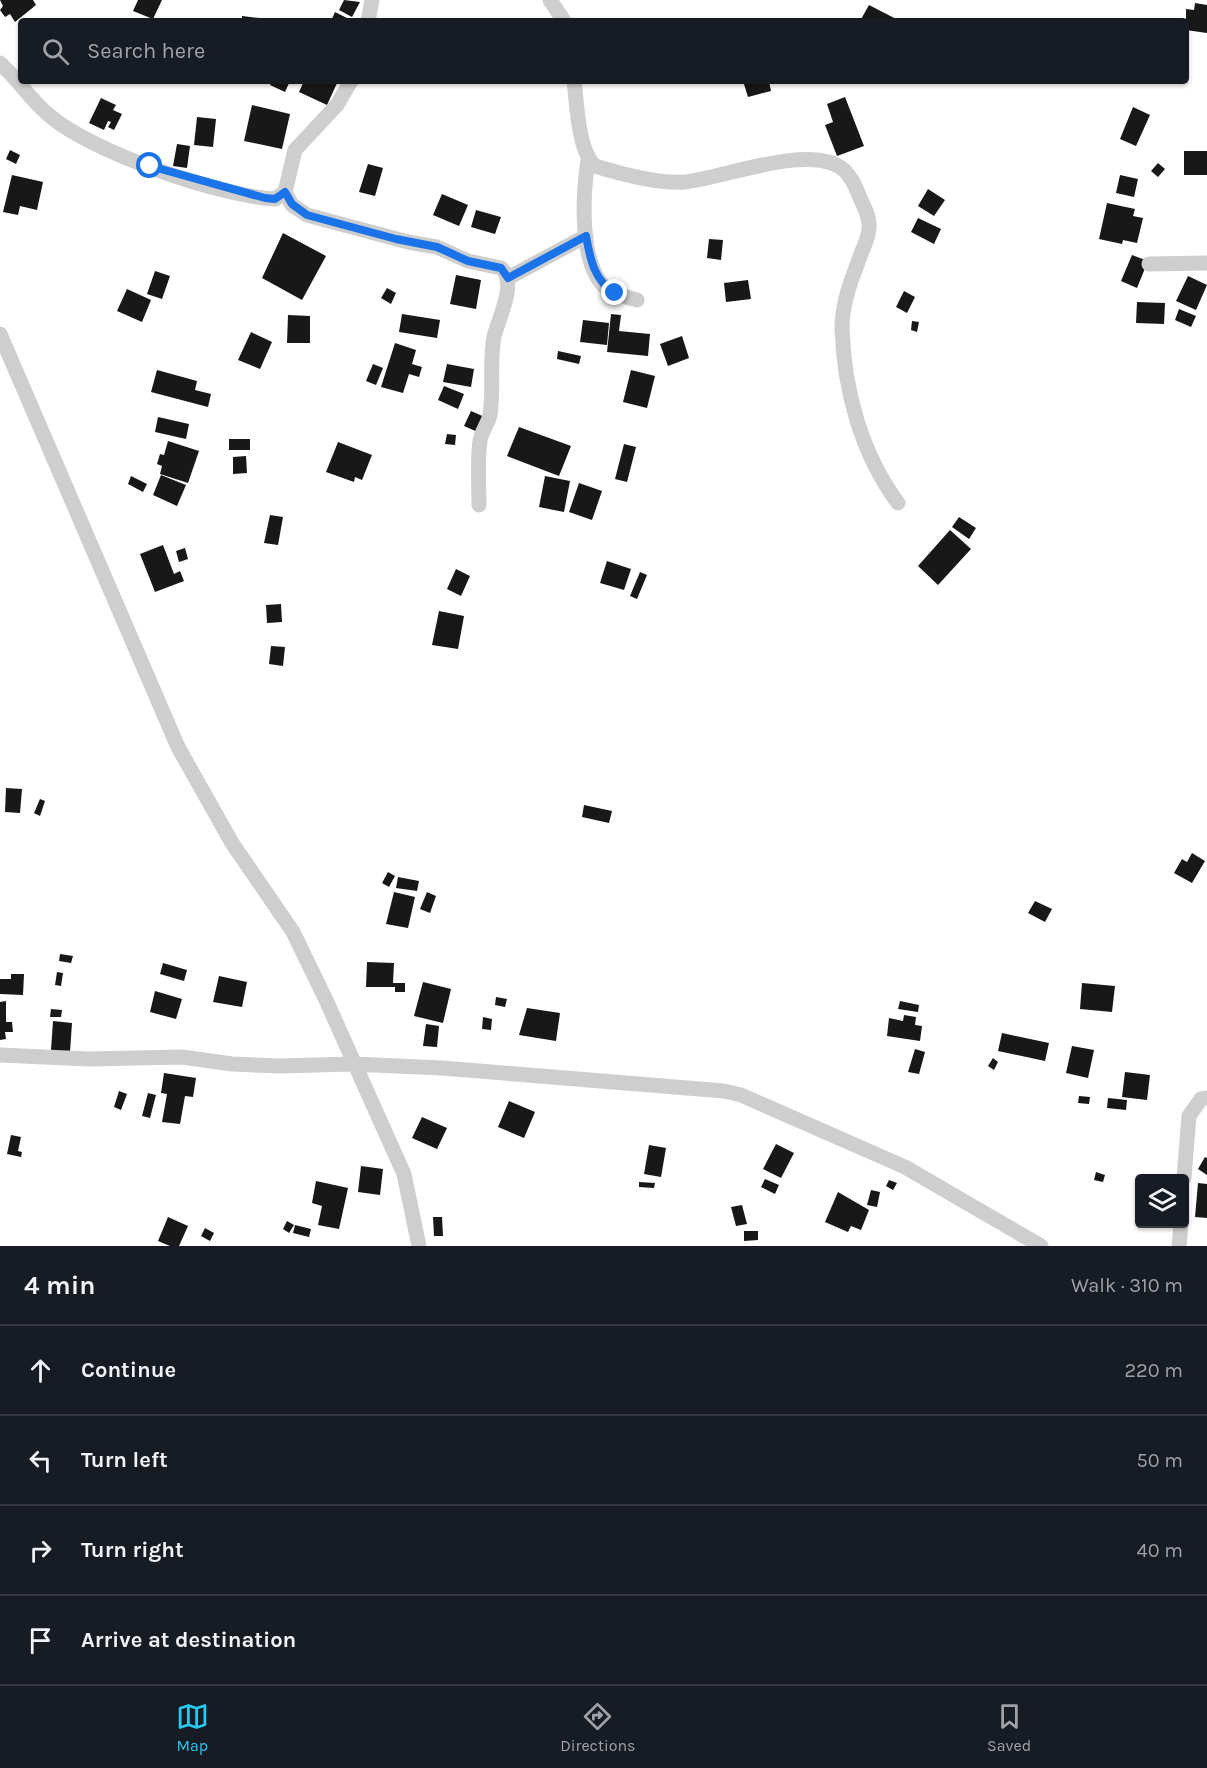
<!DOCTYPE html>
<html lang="en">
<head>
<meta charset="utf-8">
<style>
	:root { --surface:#171b24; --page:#20242c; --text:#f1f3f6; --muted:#9ea1a6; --line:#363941; --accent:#26caf4 }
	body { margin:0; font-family:Karla,sans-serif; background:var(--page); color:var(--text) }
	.controls { position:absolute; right:18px; bottom:18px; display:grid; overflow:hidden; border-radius:6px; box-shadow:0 2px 4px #0004 }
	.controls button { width:54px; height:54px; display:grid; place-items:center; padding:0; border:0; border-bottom:2px solid var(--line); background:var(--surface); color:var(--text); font:30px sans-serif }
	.stop { position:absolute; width:18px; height:18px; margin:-14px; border:4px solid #1a73e8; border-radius:50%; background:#fff }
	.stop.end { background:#1a73e8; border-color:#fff; box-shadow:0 2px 6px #0008 }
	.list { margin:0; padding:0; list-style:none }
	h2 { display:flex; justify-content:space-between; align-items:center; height:78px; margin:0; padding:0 24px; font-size:26px }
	h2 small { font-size:20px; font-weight:400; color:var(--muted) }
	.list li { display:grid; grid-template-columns:39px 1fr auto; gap:18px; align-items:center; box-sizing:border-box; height:90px; padding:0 24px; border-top:2px solid var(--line) }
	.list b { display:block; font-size:22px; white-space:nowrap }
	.list em { font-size:20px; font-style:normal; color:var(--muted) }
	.icon { flex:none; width:33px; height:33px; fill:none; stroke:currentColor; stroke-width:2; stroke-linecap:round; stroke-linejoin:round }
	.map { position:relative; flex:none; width:1207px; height:1246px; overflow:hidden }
	.search { position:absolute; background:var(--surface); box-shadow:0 2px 4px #0004; left:18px; right:18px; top:18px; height:66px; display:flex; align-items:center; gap:15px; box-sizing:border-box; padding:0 21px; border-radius:6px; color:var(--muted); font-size:22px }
	.sheet { height:438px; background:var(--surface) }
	nav { display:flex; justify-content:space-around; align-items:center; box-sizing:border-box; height:84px; border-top:2px solid var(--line); background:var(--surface); font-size:16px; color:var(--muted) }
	nav a { display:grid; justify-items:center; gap:3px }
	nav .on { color:var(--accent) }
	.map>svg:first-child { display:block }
	.building { fill:#181818 }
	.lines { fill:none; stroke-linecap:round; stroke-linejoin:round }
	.minor { stroke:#cecece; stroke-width:15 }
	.route { stroke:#1a73e8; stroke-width:8 }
</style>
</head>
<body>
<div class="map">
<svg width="1207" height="1246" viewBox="0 0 1207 1246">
	<rect width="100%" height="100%" fill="#fff"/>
	<path class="building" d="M0 0H33L36 5 15 22 10 14 5 17 0 10 3 6Z
		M138 0H162L153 19 133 11Z
		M344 0 360 2 352 17 339 10Z
		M1195 3 1207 5V33L1186 30V9L1194 10Z
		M869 5 900 21H860Z
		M335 12 353 21H331Z
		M242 16 259 18V21H242Z
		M272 81H290L285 92 270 85Z
		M304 81H338L327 105 299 92Z
		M743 81H769L771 91 748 97Z
		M845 97 864 146 837 156 825 125 833 122 827 104Z
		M101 98 116 105 113 110 122 114 114 130 108 127 111 122 108 121 104 130 89 123Z
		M252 105 290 114 282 149 244 141Z
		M1133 107 1150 115 1136 146 1120 139Z
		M197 117 216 119 213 147 194 145Z
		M177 144 190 146 187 168 173 166Z
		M10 150 20 155 16 164 6 159Z
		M1184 151H1207V175H1184Z
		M1158 163 1165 169 1158 177 1151 171Z
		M368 164 383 168 375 196 359 192Z
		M12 175 43 182 37 210 20 206 18 215 3 212Z
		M1120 175 1138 179 1134 197 1116 193Z
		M928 189 945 200 934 216 918 206Z
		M442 194 468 205 459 226 433 215Z
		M1107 203 1135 209 1133 216 1143 218 1137 243 1123 240 1122 244 1099 239Z
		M476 210 501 217 495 234 471 227Z
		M918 218 941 229 934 244 911 232Z
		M283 233 326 256 302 300 262 278Z
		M709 239 723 240 721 260 707 258Z
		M1132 255 1148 261 1137 288 1121 281Z
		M155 271 170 276 162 299 147 294Z
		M456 275 481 280 476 309 450 304Z
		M1188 276 1207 285 1196 310 1176 301Z
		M748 280 751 299 726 302 724 283Z
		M387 288 396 293 391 304 381 298Z
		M127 289 151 300 142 322 117 311Z
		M904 291 915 297 907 313 896 307Z
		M1137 302 1165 303 1164 324 1136 323Z
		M1179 309 1196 316 1191 327 1175 320Z
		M402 314 440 320 437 338 399 332Z
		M611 314 621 315 619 331 650 334 648 356 607 352Z
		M288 315 310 316V343H287Z
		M583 320 609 323 607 345 580 342Z
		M912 321 919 322 917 332 911 330Z
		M251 332 272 342 260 369 238 360Z
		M682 336 689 358 668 366 660 344Z
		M395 343 416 350 412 364 422 367 419 377 409 374 403 393 381 387Z
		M558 351 581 356 579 364 557 359Z
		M373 364 383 368 376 385 366 381Z
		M447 364 474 369 471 387 443 382Z
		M157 370 197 381 195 390 211 394 208 407 151 392Z
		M631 370 655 376 647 408 623 402Z
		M444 386 464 394 458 409 438 400Z
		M471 411 487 418 480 433 464 426Z
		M158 417 189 424 186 439 155 432Z
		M519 427 571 446 559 476 507 456Z
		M447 434 456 435 455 445 445 444Z
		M229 439H250V450H229Z
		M168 441 199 451 188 483 160 474 162 466 157 464 160 454 164 455Z
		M338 442 372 455 362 480 355 477 354 482 326 472Z
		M624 444 636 447 627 482 615 479Z
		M246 456 247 473 233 474V457Z
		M161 475 186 485 177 506 153 495Z
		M131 476 147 484 143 492 128 484Z
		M545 476 570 481 564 512 539 507Z
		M579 483 602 491 592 520 569 512Z
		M270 515 283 517 278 545 264 543Z
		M959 517 976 528 969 539 952 527Z
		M950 530 971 549 938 585 918 566Z
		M163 545 174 574 180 571 184 581 155 592 140 554Z
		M185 548 188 559 179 562 176 551Z
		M607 561 631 569 624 590 600 583Z
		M456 569 470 576 461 596 447 589Z
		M640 572 647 575 637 599 630 596Z
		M281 604 282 622 267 623 266 605Z
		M439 611 464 616 458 649 432 645Z
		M271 646 285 647 283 666 269 664Z
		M6 788 22 789 20 813 5 812Z
		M40 799 45 801 40 816 34 813Z
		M584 805 612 811 609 823 582 817Z
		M1192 853 1205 861 1192 883 1174 873 1182 859 1187 862Z
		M388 872 395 876 389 887 382 883Z
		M398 877 419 881 417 891 396 888Z
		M394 892 415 897 408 928 386 924Z
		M427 892 436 896 430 913 420 909Z
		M1035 901 1052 909 1045 922 1028 913Z
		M60 954 73 956 71 963 59 961Z
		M367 962 394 963 393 983H405V992H395V987H366Z
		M163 963 187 970 184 981 160 974Z
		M57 972 63 973 61 986 55 985Z
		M11 974H24L23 995 0 994V979H11Z
		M219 976 247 982 242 1007 213 1002Z
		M423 982 451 989 443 1023 414 1016Z
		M1082 983 1115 986 1112 1012 1080 1009Z
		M155 991 182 999 176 1019 150 1012Z
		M496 997 507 999 505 1007 495 1005Z
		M6 1001V1022H12L13 1032H5L6 1039 0 1040V1002Z
		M900 1001 919 1005 918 1012 898 1009Z
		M527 1008 560 1013 556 1041 519 1035Z
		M51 1009 62 1010 61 1017H50Z
		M904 1015 916 1017 915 1025 922 1026 920 1041 887 1036 889 1018 903 1021Z
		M483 1017 492 1019 491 1030 482 1029Z
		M53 1021 72 1023 70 1052 51 1050Z
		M426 1024 439 1026 437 1047 423 1046Z
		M1002 1033 1049 1043 1045 1061 998 1051Z
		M1072 1046 1094 1050 1088 1078 1066 1073Z
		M915 1049 925 1052 919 1074 908 1072Z
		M993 1058 998 1062 994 1070 988 1066Z
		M1125 1072 1150 1075 1147 1100 1122 1097Z
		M164 1073 196 1078 193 1097 185 1096 180 1124 162 1122 167 1094 161 1093Z
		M119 1091 127 1094 121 1110 114 1107Z
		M148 1093 156 1095 150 1118 142 1116Z
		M1079 1096 1090 1097 1089 1104 1078 1103Z
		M1108 1098 1127 1100 1126 1110 1107 1108Z
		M509 1101 535 1112 524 1138 498 1127Z
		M422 1117 447 1128 437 1149 412 1138Z
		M11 1135 21 1137 18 1151 22 1152 21 1157 7 1154Z
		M776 1144 794 1153 781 1178 763 1169Z
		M649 1145 666 1148 661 1177 644 1174Z
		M1205 1157 1207 1158V1175L1198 1169Z
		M361 1166 383 1169 380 1195 358 1192Z
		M1096 1172 1105 1175 1103 1182 1094 1180Z
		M765 1179 779 1185 775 1194 761 1187Z
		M889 1180 897 1183 893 1190 886 1186Z
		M316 1181 348 1188 339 1229 318 1225 322 1206 312 1203Z
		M639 1182 655 1183 654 1188 639 1187Z
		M1198 1183 1207 1184V1218L1195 1217Z
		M871 1190 880 1192 877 1207 867 1205Z
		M838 1192 869 1210 861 1230 851 1226 848 1232 825 1222Z
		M742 1205 747 1224 736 1226 731 1207Z
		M168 1217 188 1226 179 1246H170L158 1241Z
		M433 1217H442L443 1236H434Z
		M287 1221 294 1225 289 1233 283 1229Z
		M295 1225 311 1229 309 1237 293 1233Z
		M205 1228 214 1233 210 1241 201 1236Z
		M744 1231H758V1240L744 1241Z"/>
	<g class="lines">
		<path class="minor" d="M550 0 564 21
			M368 21 372 0
			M0 63C18 79 31 101 50 116 92 152 219 196 275 199L285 192 295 150 337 105 351 81
			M574 81C577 104 578 151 595 166 621 174 657 184 685 182 724 178 812 142 844 170 851 177 857 189 860 198 864 207 870 217 869 228 869 236 864 246 861 254 852 278 842 302 842 328 844 390 861 453 898 503
			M588 160C583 193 578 265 607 289 615 295 627 297 637 300
			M285 192 292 205 307 215 408 242 437 247 468 261 501 268C518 282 498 319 494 337 489 363 494 390 490 415 488 424 481 432 480 441 477 461 479 484 479 505
			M1149 264 1207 263
			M508 278 586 236
			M0 334 178 747 232 843 293 932 326 1000 404 1174 419 1246
			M0 1055 89 1059 182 1057 232 1064 280 1066 352 1064 442 1068 724 1091 741 1095 905 1167 1041 1246
			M1184 1178 1189 1116 1201 1099 1207 1098
			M1179 1246 1181 1224"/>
	</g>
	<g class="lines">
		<path class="route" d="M150 166 265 198 275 199 285 192 292 204 307 215 396 239 437 247 468 261 501 268 508 278 586 236C590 258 594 281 615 293"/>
	</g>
</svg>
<div class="controls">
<button><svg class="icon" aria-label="layers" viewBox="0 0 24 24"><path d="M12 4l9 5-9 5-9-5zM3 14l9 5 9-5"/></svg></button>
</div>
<div class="stop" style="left:150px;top:166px"></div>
<div class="stop end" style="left:615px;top:293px"></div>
<div class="search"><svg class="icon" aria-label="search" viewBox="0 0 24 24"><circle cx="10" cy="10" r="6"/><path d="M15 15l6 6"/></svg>Search here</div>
</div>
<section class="sheet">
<h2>4 min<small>Walk · 310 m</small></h2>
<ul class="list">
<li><svg class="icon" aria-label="ahead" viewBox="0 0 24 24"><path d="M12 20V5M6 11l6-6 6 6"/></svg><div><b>Continue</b></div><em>220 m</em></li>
<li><svg class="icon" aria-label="left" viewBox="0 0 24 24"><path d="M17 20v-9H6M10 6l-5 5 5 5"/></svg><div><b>Turn left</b></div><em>50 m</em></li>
<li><svg class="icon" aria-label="right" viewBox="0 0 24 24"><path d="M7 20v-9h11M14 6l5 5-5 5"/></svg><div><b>Turn right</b></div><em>40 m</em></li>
<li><svg class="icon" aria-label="arrive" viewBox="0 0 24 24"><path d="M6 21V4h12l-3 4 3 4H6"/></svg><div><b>Arrive at destination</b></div></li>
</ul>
</section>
<nav>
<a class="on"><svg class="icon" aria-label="map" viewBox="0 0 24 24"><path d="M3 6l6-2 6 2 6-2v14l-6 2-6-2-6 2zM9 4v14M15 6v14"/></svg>Map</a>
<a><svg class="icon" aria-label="directions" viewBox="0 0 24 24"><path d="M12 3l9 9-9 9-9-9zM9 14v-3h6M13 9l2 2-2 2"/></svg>Directions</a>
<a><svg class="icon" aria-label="saved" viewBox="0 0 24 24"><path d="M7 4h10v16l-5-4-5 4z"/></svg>Saved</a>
</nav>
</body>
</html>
